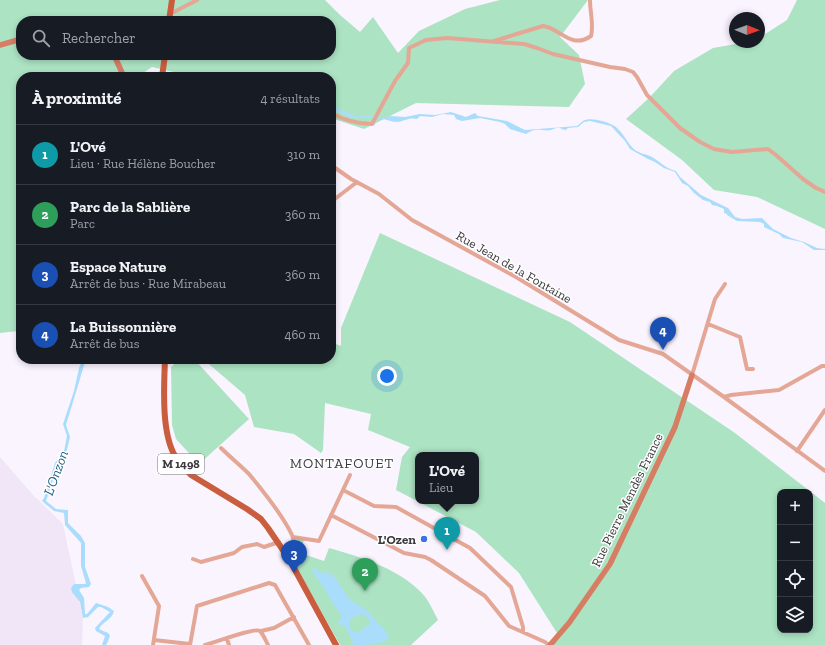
<!DOCTYPE html>
<html lang="fr">
<head>
<meta charset="utf-8">
<style>
	:root { --surface:#171b24; --page:#20242c; --text:#f1f3f6; --muted:#9ea1a6; --line:#363941; --accent:#ea580c }
	body { margin:0; font-family:"Zilla Slab",serif; background:var(--page); color:var(--text) }
	.controls { position:absolute; right:12px; bottom:12px; display:grid; overflow:hidden; border-radius:8px; box-shadow:0 2px 6px #0003 }
	.controls button { width:36px; height:36px; display:grid; place-items:center; padding:0; border:0; border-bottom:1px solid var(--line); background:var(--surface); color:var(--text); font:20px sans-serif }
	.compass { position:absolute; left:729px; top:12px; width:36px; height:36px; border-radius:50%; background:var(--surface); box-shadow:0 2px 6px #0003; rotate:91deg }
	.you { position:absolute; left:387px; top:376px; width:14px; height:14px; margin:-10px; border:3px solid #fff; border-radius:50%; background:#1a73e8; box-shadow:0 0 0 6px #1a73e833 }
	.badge { display:grid; place-items:center; width:26px; height:26px; border-radius:50%; background:var(--accent); color:#fff; font-size:13px; font-weight:700 }
	.pin { position:absolute; translate:-50% -33px; filter:drop-shadow(0 1px 2px #0008) }
	.pin::after { content:''; position:absolute; top:21px; width:14px; height:12px; background:inherit; clip-path:polygon(0 0,100% 0,50% 100%) }
	.popup { position:absolute; left:415px; top:452px; width:64px; height:52px; box-sizing:border-box; display:grid; place-content:center; border-radius:8px; background:var(--surface); filter:drop-shadow(0 1px 3px #0005); font-size:13px; white-space:nowrap; color:var(--muted) }
	.popup b { font-size:15px; color:var(--text) }
	.popup::after { content:''; position:absolute; left:50%; top:100%; margin-left:-8px; border:8px solid transparent; border-top-color:var(--surface) }
	.list { margin:0; padding:0; list-style:none }
	h2 { display:flex; justify-content:space-between; align-items:center; height:52px; margin:0; padding:0 16px; font-size:17px }
	h2 small { font-size:13px; font-weight:400; color:var(--muted) }
	.list li { display:grid; grid-template-columns:26px 1fr auto; gap:12px; align-items:center; box-sizing:border-box; height:60px; padding:0 16px; border-top:1px solid var(--line) }
	.list b { display:block; font-size:15px; white-space:nowrap }
	.list p { margin:0; font-size:13px; white-space:nowrap; color:var(--muted) }
	.list em { font-size:13px; font-style:normal; color:var(--muted) }
	.icon { flex:none; width:22px; height:22px; fill:none; stroke:currentColor; stroke-width:2; stroke-linecap:round; stroke-linejoin:round }
	.map { position:relative; flex:none; width:825px; height:645px; overflow:hidden }
	.search { position:absolute; background:var(--surface); box-shadow:0 2px 6px #0003; left:16px; top:16px; width:320px; height:44px; display:flex; align-items:center; gap:10px; box-sizing:border-box; padding:0 14px; border-radius:16px; color:var(--muted); font-size:15px }
	.panel { position:absolute; background:var(--surface); box-shadow:0 2px 6px #0003; left:16px; top:72px; width:320px; height:292px; border-radius:16px }
	.map>svg:first-child { display:block }
	.built { fill:#f0e6f8 }
	.green { fill:#ace3c3; fill-rule:evenodd }
	.water { fill:#aaddfb; fill-rule:evenodd }
	.lines { fill:none; stroke-linecap:round; stroke-linejoin:round }
	.street { stroke:#e4a795; stroke-width:4 }
	.secondary { stroke:#d67d64; stroke-width:5.5 }
	.primary { stroke:#ca5d3e; stroke-width:6 }
	.poi-dot { fill:#4171e2; stroke:#fff; stroke-width:1.5 }
	.labels { text-anchor:middle; dominant-baseline:central; stroke-width:3; stroke-linejoin:round; paint-order:stroke }
	.shield { fill:#fff; stroke:#767477; stroke-width:1 }
	.shield-label { font-size:12px; font-weight:bold; fill:#3b393d }
	.street-label { font-size:13px; fill:#3b393d; stroke:#fff }
	.poi-label { font-size:13px; font-weight:bold; fill:#3b393d; stroke:#fff; text-anchor:end }
	.neighbourhood-label { font-size:14px; letter-spacing:1px; fill:#3b393d; stroke:#fff }
	.water-label { font-size:14px; font-style:italic; fill:#1a5e80; stroke:#fff }
</style>
</head>
<body>
<div class="map">
<svg width="825" height="645" viewBox="0 0 825 645">
	<rect width="100%" height="100%" fill="#faf4fe"/>
	<path class="built" d="M0 457 33 495 63 524 83 618 82 645H0Z"/>
	<path class="green" d="M0 0H325L340 15 360 32 373 17 398 53 419 31 465 9 500 0H588L560 37 579 55 585 84 569 107 416 103 364 129 331 118V77H196L152 67 137 77H21V329L18 331 0 333ZM21 21H331V55H21Z
		M797 0H825V229L757 197 714 190 682 160 626 119 649 98 674 71 713 48 747 42H759V38L787 20Z
		M380 233 570 322 735 433 825 503V645H550L557 633 519 573 476 532 396 490 402 457 410 447 368 430 371 414 325 403 323 450 321 453 294 434 254 427 245 395 203 359H331V342L341 346V328ZM418 455H476V501H418ZM780 492H810V630H780Z
		M180 359H194L249 419 199 464 176 439 172 425 171 367Z
		M297 539 304 540 301 549 303 554 324 561 329 548C362 557 405 571 426 598 431 605 434 613 438 620L411 645H340L296 566Z"/>
	<path class="water" d="M331 105 355 116H371L380 118 391 116 405 117 420 114 435 115 451 112 466 117 475 113 478 116 507 121 525 130 577 126C580 124 582 121 585 120 592 117 613 123 617 128 624 134 628 144 635 150 640 154 647 154 652 157 661 162 664 168 676 171L680 177 701 195 728 208 735 217 742 219 762 218 773 229 791 238 804 242 817 248 825 249V250H814L802 242 783 238 779 234 764 227V224L760 222 737 221 727 215V214L724 213V209L717 206 712 205 710 202 703 200 694 193 688 186 682 183 675 172 664 168 655 162 648 159 630 149 625 141 611 126 590 121 584 122 578 127 568 128 566 130C564 130 562 129 560 128 557 127 554 129 551 130 541 132 538 126 526 134L510 129 505 124 500 122 480 118 462 121 456 119 454 115 443 114 432 117 420 116 417 119C409 117 405 121 397 122 390 122 384 118 377 119L374 127 375 118H351L331 108Z
		M83 359H86L66 425 70 437 66 454 58 465 46 501 56 509 68 510V523L81 536 85 543V567L91 584 89 587 81 588 79 590 84 598 85 614H87L96 603 108 607 114 611C112 620 103 621 99 629 108 634 114 631 106 645H102L105 636 96 631 95 628 110 612 101 607H98L88 617 83 618 80 602 72 592 71 588 74 584H85L86 583 81 566V543L65 525 64 513 54 511 42 501 44 498 55 463 64 451 67 436 63 424 74 391 79 368Z
		M314 568 320 573 325 572 333 575 350 600 364 608 384 629 389 637C384 645 364 645 354 645L345 625H340L338 622 342 617 314 573 312 569ZM362 614 366 616 370 621 369 625 357 633 351 630C347 619 352 617 362 614Z"/>
	<g class="lines">
		<path class="street" d="M171 12H174L197 0
			M494 41 543 26C560 28 571 50 591 36 594 25 590 12 590 0
			M210 77 230 74 258 76 261 77
			M331 113C344 120 357 124 372 124L395 81 408 63 409 48 426 40 447 38 524 44 537 48 553 54 610 67 625 69 633 72 637 77 647 95 680 128 700 142 714 149 732 152 768 149 776 155 803 179 816 188 825 192
			M331 165 351 179 379 194 412 220 516 277 619 340 663 354 724 397 825 471
			M331 202 357 182
			M708 324 740 337 747 369H753
			M692 375 715 299 725 284
			M724 397 731 395 779 390 822 366H825
			M221 448C230 457 240 465 249 474 264 492 282 514 292 535 295 541 294 555 289 559
			M797 451 825 410
			M343 490 374 506 396 507 470 548 511 587 523 627V632
			M331 515 404 553 425 557 431 560 485 596 509 626 545 642 549 645
			M293 537 319 541 350 475
			M193 559 201 562 234 553 242 547 257 544 264 547 279 542
			M142 576 159 606 153 645
			M261 631 274 628 294 617
			M227 639 229 645
			M154 640 190 644
			M190 645 197 606 269 583 275 585 309 645
			M205 645C214 643 255 627 260 631 263 634 266 641 268 645"/>
		<path class="secondary" d="M0 45 21 39
			M114 55 124 77
			M550 645 569 623 610 564 675 427 692 375"/>
		<path class="primary" d="M169 21 172 0
			M162 77 165 55
			M165 359C164 386 161 432 175 456 179 463 185 469 191 475L247 509 261 519 268 528 289 559 336 645"/>
	</g>
	<circle class="poi-dot" cx="424" cy="539" r="4"/>
	<g class="labels">
		<rect class="shield" x="158" y="454" width="46" height="20" rx="3"/>
		<g class="shield-label">
			<text x="181" y="464">M 1498</text>
		</g>
		<g class="street-label">
			<text transform="translate(514 267) rotate(30)">Rue Jean de la Fontaine</text>
			<text transform="translate(627 500) rotate(-64)">Rue Pierre Mendès France</text>
		</g>
		<g class="poi-label">
			<text x="416" y="539">L'Ozen</text>
		</g>
		<g class="neighbourhood-label">
			<text x="342" y="463">MONTAFOUET</text>
		</g>
		<g class="water-label">
			<text transform="translate(56 473) rotate(-70)">L'Onzon</text>
		</g>
	</g>
</svg>
<div class="controls">
<button>+</button>
<button>−</button>
<button><svg class="icon" aria-label="locate" viewBox="0 0 24 24"><circle cx="12" cy="12" r="6"/><path d="M12 2v4M12 18v4M2 12h4M18 12h4"/></svg></button>
<button><svg class="icon" aria-label="layers" viewBox="0 0 24 24"><path d="M12 4l9 5-9 5-9-5zM3 14l9 5 9-5"/></svg></button>
</div>
<svg class="compass" viewBox="-18 -18 36 36"><path d="M0-13l5 13h-10z" fill="#e53935"/><path d="M0 13l5-13h-10z" fill="#9ea1a6"/></svg>
<div class="you"></div>
<div class="pin badge" style="left:447px;top:550px;background:#0f9aa8">1</div>
<div class="popup"><b>L'Ové</b>Lieu</div>
<div class="pin badge" style="left:365px;top:591px;background:#2e9e5b">2</div>
<div class="pin badge" style="left:294px;top:573px;background:#1a4fb4">3</div>
<div class="pin badge" style="left:663px;top:350px;background:#1a4fb4">4</div>
<div class="search"><svg class="icon" aria-label="search" viewBox="0 0 24 24"><circle cx="10" cy="10" r="6"/><path d="M15 15l6 6"/></svg>Rechercher</div>
<section class="panel">
<h2>À proximité<small>4 résultats</small></h2>
<ul class="list">
<li><span class="badge" style="background:#0f9aa8">1</span><div><b>L'Ové</b><p>Lieu · Rue Hélène Boucher</p></div><em>310 m</em></li>
<li><span class="badge" style="background:#2e9e5b">2</span><div><b>Parc de la Sablière</b><p>Parc</p></div><em>360 m</em></li>
<li><span class="badge" style="background:#1a4fb4">3</span><div><b>Espace Nature</b><p>Arrêt de bus · Rue Mirabeau</p></div><em>360 m</em></li>
<li><span class="badge" style="background:#1a4fb4">4</span><div><b>La Buissonnière</b><p>Arrêt de bus</p></div><em>460 m</em></li>
</ul>
</section>
</div>
</body>
</html>
